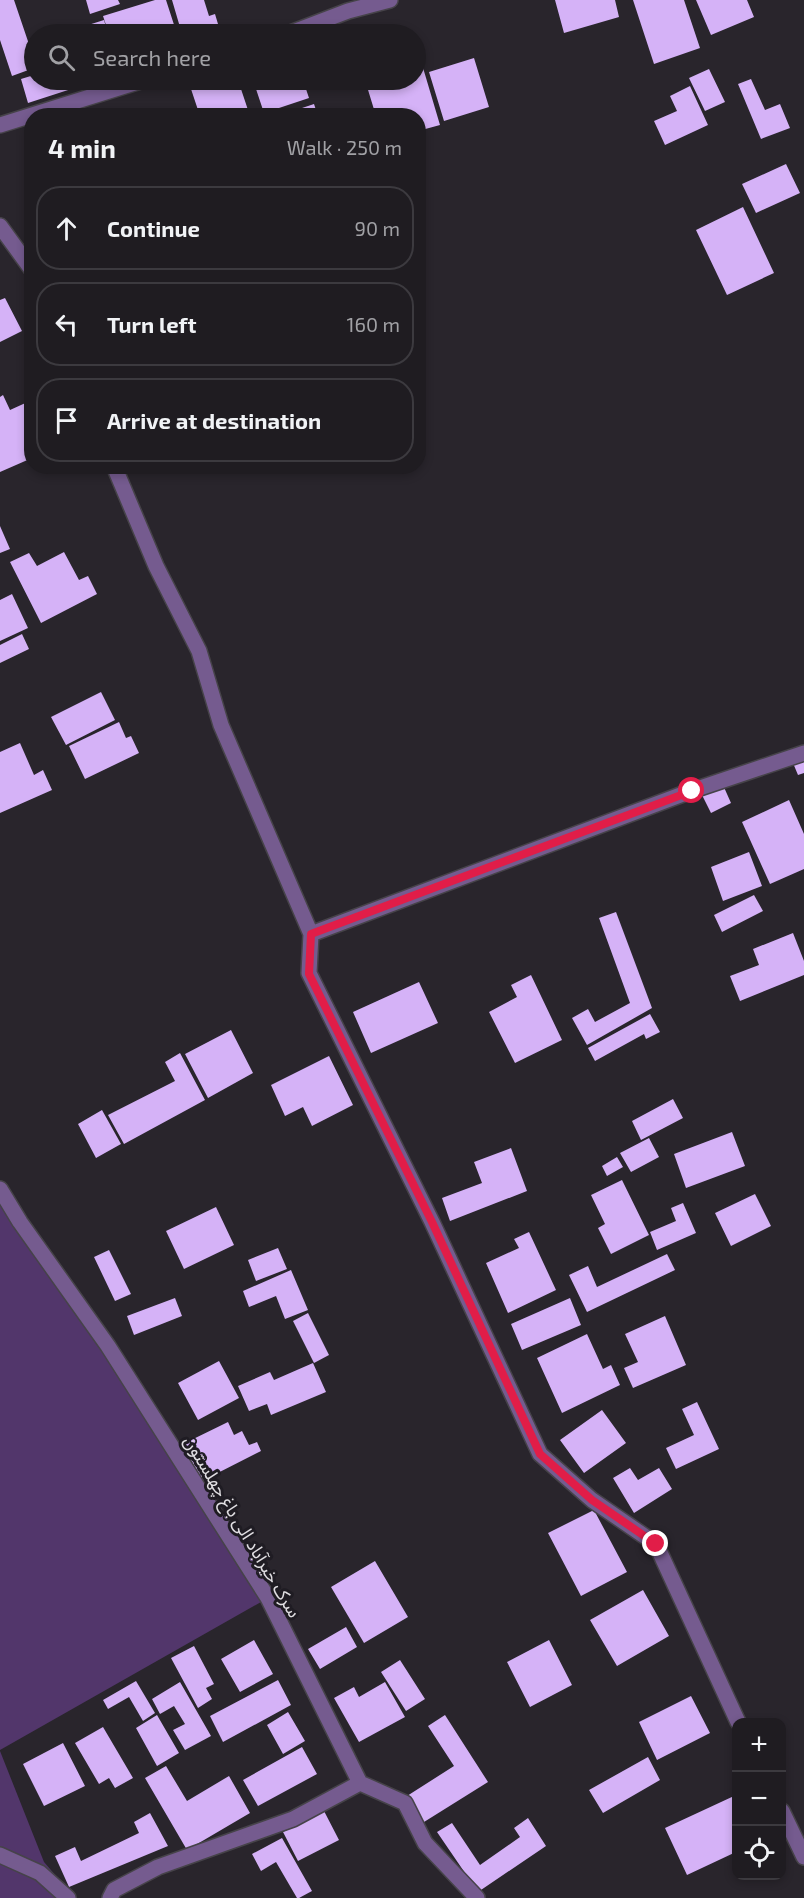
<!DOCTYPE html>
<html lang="en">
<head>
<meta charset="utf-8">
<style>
	:root { --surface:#1f1c21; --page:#2c292e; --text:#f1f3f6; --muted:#a1a1a5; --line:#3c3a3f }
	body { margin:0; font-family:"Exo 2","Noto Sans Arabic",sans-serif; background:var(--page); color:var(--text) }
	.controls { position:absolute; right:18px; bottom:18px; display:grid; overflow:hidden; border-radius:12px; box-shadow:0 3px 9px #0003 }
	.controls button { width:54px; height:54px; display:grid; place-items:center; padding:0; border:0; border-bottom:2px solid var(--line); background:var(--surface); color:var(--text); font:30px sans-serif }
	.stop { position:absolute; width:18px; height:18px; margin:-14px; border:4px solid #e11d48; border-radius:50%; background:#fff }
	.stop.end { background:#e11d48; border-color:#fff; box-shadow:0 2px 6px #0008 }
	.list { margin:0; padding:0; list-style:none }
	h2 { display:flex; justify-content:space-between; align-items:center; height:78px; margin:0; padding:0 24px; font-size:26px }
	h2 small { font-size:20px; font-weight:400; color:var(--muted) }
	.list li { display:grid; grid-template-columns:39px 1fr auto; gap:18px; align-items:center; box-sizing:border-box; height:84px; margin:0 12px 12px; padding:0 12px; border:2px solid var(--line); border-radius:24px }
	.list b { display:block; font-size:22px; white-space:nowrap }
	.list em { font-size:20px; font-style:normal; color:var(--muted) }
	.icon { flex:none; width:33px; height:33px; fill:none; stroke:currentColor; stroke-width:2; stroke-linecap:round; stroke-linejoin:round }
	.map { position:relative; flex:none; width:804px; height:1898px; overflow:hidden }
	.search { position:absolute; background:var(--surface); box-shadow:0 3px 9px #0003; left:24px; top:24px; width:402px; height:66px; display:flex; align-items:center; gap:15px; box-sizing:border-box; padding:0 21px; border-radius:33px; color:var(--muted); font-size:22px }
	.panel { position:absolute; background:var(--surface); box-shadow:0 3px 9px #0003; left:24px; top:108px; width:402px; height:366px; border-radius:24px }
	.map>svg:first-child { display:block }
	.green { fill:#52366b }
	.building { fill:#d5b2f7 }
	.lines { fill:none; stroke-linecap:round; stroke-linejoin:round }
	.minor-casing { stroke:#464349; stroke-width:18 }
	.minor { stroke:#755b8f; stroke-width:15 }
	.route { stroke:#e11d48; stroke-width:8 }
	.labels { text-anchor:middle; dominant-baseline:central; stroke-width:6; stroke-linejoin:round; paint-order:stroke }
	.street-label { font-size:18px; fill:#e1dfe3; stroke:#1f1c23 }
</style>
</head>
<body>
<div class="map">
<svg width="804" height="1898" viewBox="0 0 804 1898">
	<rect width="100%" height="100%" fill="#29252c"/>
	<path class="green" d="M0 1189 268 1598 0 1750Z
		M0 1751 44 1862 75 1898H0Z"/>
	<path class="building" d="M0 0H14L34 59V68L12 76 0 40Z
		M86 0H118L120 4 90 14Z
		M155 0H166L177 34H109L103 16Z
		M172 0H204L209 16 215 14 221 34H182Z
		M555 0H615L619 17 564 33Z
		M633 0H684L700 48 654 64Z
		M696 0H747L754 17 711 35Z
		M104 20 108 34H88L85 26Z
		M474 58 489 107 444 121 429 72Z
		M421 61 440 125 418 131V116H376L365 80H416V63Z
		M709 69 725 102 705 111 689 78Z
		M34 75V80H99L28 103 21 79Z
		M751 79 765 110 780 104 790 128 761 139 738 84Z
		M188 80H238L250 116H200Z
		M253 80H303L309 98 264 113Z
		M690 86 708 125 665 145 654 121 677 111 670 96Z
		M314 104 318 116H281V115Z
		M786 164 800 193 756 213 742 184Z
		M743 207 774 273 727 295 696 230Z
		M5 298 22 331 0 342V300Z
		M3 395 10 410 32 400V458L0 472V397Z
		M0 526 10 549 0 553Z
		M64 552 79 580 88 576 97 594 41 623 10 562 29 553 37 566Z
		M12 594 28 628 0 641V600Z
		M22 634 29 649 0 663V645Z
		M101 692 115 720 66 745 51 717Z
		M119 722 126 738 131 736 139 753 85 779 69 746Z
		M20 743 34 775 43 770 52 790 0 813V752Z
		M804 758V773L798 775 793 763Z
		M723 785 731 803 711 813 702 795Z
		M789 800 804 834V869L770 884 742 822Z
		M749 852 762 886 723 901 711 867Z
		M754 895 763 911 722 932 714 915Z
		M616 912 652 1008 587 1045 572 1018 588 1009 595 1022 630 1003 599 918Z
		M793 933 804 961V975L740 1001 730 976 759 965 753 949Z
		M531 975 562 1040 515 1063 489 1012 517 997 511 985Z
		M419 982 438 1023 371 1053 353 1012Z
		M650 1014 660 1032 646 1039 644 1034 595 1061 588 1048Z
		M231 1030 253 1073 208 1098 185 1054Z
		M180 1053 205 1100 124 1144 108 1115 175 1081 165 1062Z
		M329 1056 353 1105 312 1126 303 1107 285 1116 271 1085Z
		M673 1099 683 1118 641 1140 632 1121Z
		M102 1110 121 1144 96 1158 78 1124Z
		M732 1132 745 1166 686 1188 674 1154Z
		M649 1138 659 1157 631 1172 620 1153Z
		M511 1148 527 1191 450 1221 442 1198 482 1183 474 1162Z
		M617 1157 623 1167 607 1176 602 1166Z
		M622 1180 649 1235 611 1254 598 1228 605 1224 591 1195Z
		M755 1194 771 1226 731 1246 715 1213Z
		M683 1203 696 1233 657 1250 650 1232 676 1221 671 1208Z
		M216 1207 234 1245 184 1269 166 1231Z
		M529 1232 556 1290 508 1313 486 1263 519 1248 514 1239Z
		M278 1248 287 1269 256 1281 248 1260Z
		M109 1250 131 1294 115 1301 94 1257Z
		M667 1254 675 1270 587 1312 569 1275 588 1266 597 1287Z
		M291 1270 308 1310 285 1319 276 1296 249 1307 243 1291Z
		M175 1298 182 1316 134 1335 127 1316Z
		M570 1298 581 1325 522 1350 511 1324Z
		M308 1313 329 1355 314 1363 293 1321Z
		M665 1316 686 1365 633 1388 624 1368 638 1362 625 1334Z
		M587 1334 603 1369 611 1365 620 1385 562 1413 537 1358Z
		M219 1361 239 1398 198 1420 178 1383Z
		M313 1363 326 1392 271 1415 267 1404 249 1411 238 1386 270 1372 274 1380Z
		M697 1402 719 1449 676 1469 666 1448 694 1435 682 1409Z
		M602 1410 626 1443 584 1473 560 1440Z
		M228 1422 234 1435 242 1431 249 1445 257 1442 261 1451 202 1481 183 1444Z
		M630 1468 638 1480 659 1468 672 1489 634 1513 613 1478Z
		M594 1510 627 1572 581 1596 548 1533Z
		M375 1561 408 1617 364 1643 331 1587Z
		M643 1590 669 1636 617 1666 590 1620Z
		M346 1627 357 1647 320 1669 308 1649Z
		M254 1640 273 1674 240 1692 221 1659Z
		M549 1640 572 1685 530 1707 507 1662Z
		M194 1646 214 1684 206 1688 212 1699 198 1708 171 1658Z
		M400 1660 425 1699 406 1711 381 1672Z
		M278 1680 291 1705 223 1742 210 1716Z
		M136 1681 155 1713 143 1721 129 1697 108 1709 103 1700Z
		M180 1682 211 1736 185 1750 173 1730 185 1724 174 1706 160 1714 152 1699Z
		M385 1682 405 1717 359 1742 334 1698 354 1687 359 1697Z
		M691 1696 710 1733 657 1760 639 1722Z
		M288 1712 305 1741 283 1754 267 1725Z
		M157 1715 179 1753 157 1766 136 1728Z
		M445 1715 488 1782 424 1822 407 1796 454 1766 428 1726Z
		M103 1727 133 1778 115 1788 109 1778 99 1784 75 1743Z
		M63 1743 85 1786 44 1806 23 1764Z
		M302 1747 317 1774 258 1806 243 1780Z
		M648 1757 660 1780 603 1813 589 1790Z
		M166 1766 187 1801 229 1776 250 1813 187 1850 145 1778Z
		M734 1796 736 1801V1852L687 1875 665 1828Z
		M324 1811 339 1840 298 1861 283 1832Z
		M150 1813 168 1846 69 1887 55 1856 75 1847 81 1861 139 1833 134 1822Z
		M528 1818 546 1846 478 1892 437 1832 452 1823 480 1865 520 1837 514 1828Z
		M282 1838 312 1891 299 1898H297L276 1862 261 1871 252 1854Z"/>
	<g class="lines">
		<defs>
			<path id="minor" d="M288 34 348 11 390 0
				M0 125 144 80
				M0 226 32 270
				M114 466 156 566 199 651 221 725 311 934 309 973 432 1222 540 1454 592 1500 656 1544 738 1722
				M311 934 691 791 804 753
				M0 1189 20 1222 108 1346 268 1598 360 1783 405 1803 425 1843 477 1898
				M782 1811 804 1857
				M0 1855 40 1873 68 1898
				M110 1898 114 1890 158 1867 293 1819 360 1783"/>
		</defs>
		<use href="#minor" class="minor-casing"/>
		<use href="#minor" class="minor"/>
	</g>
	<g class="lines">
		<path class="route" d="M656 1544 592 1500 540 1454 432 1222 309 974 311 934 692 791"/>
	</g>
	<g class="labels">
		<g class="street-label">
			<text transform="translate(243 1526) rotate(59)">سرک خیرآباد الی باغ چهلستون</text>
		</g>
	</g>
</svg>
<div class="controls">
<button>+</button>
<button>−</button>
<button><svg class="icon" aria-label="locate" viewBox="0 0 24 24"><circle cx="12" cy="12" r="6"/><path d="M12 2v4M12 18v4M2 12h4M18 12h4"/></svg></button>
</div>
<div class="stop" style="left:692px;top:791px"></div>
<div class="stop end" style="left:656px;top:1544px"></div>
<div class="search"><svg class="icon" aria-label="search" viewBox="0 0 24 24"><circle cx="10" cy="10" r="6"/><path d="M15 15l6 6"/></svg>Search here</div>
<section class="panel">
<h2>4 min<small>Walk · 250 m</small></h2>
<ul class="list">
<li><svg class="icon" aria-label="ahead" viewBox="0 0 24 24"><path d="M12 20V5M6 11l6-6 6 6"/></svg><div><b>Continue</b></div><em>90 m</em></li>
<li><svg class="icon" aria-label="left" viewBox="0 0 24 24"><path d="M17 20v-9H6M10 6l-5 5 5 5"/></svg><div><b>Turn left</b></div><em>160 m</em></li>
<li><svg class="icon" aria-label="arrive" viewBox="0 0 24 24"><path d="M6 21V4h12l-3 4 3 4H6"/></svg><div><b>Arrive at destination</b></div></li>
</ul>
</section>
</div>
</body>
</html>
